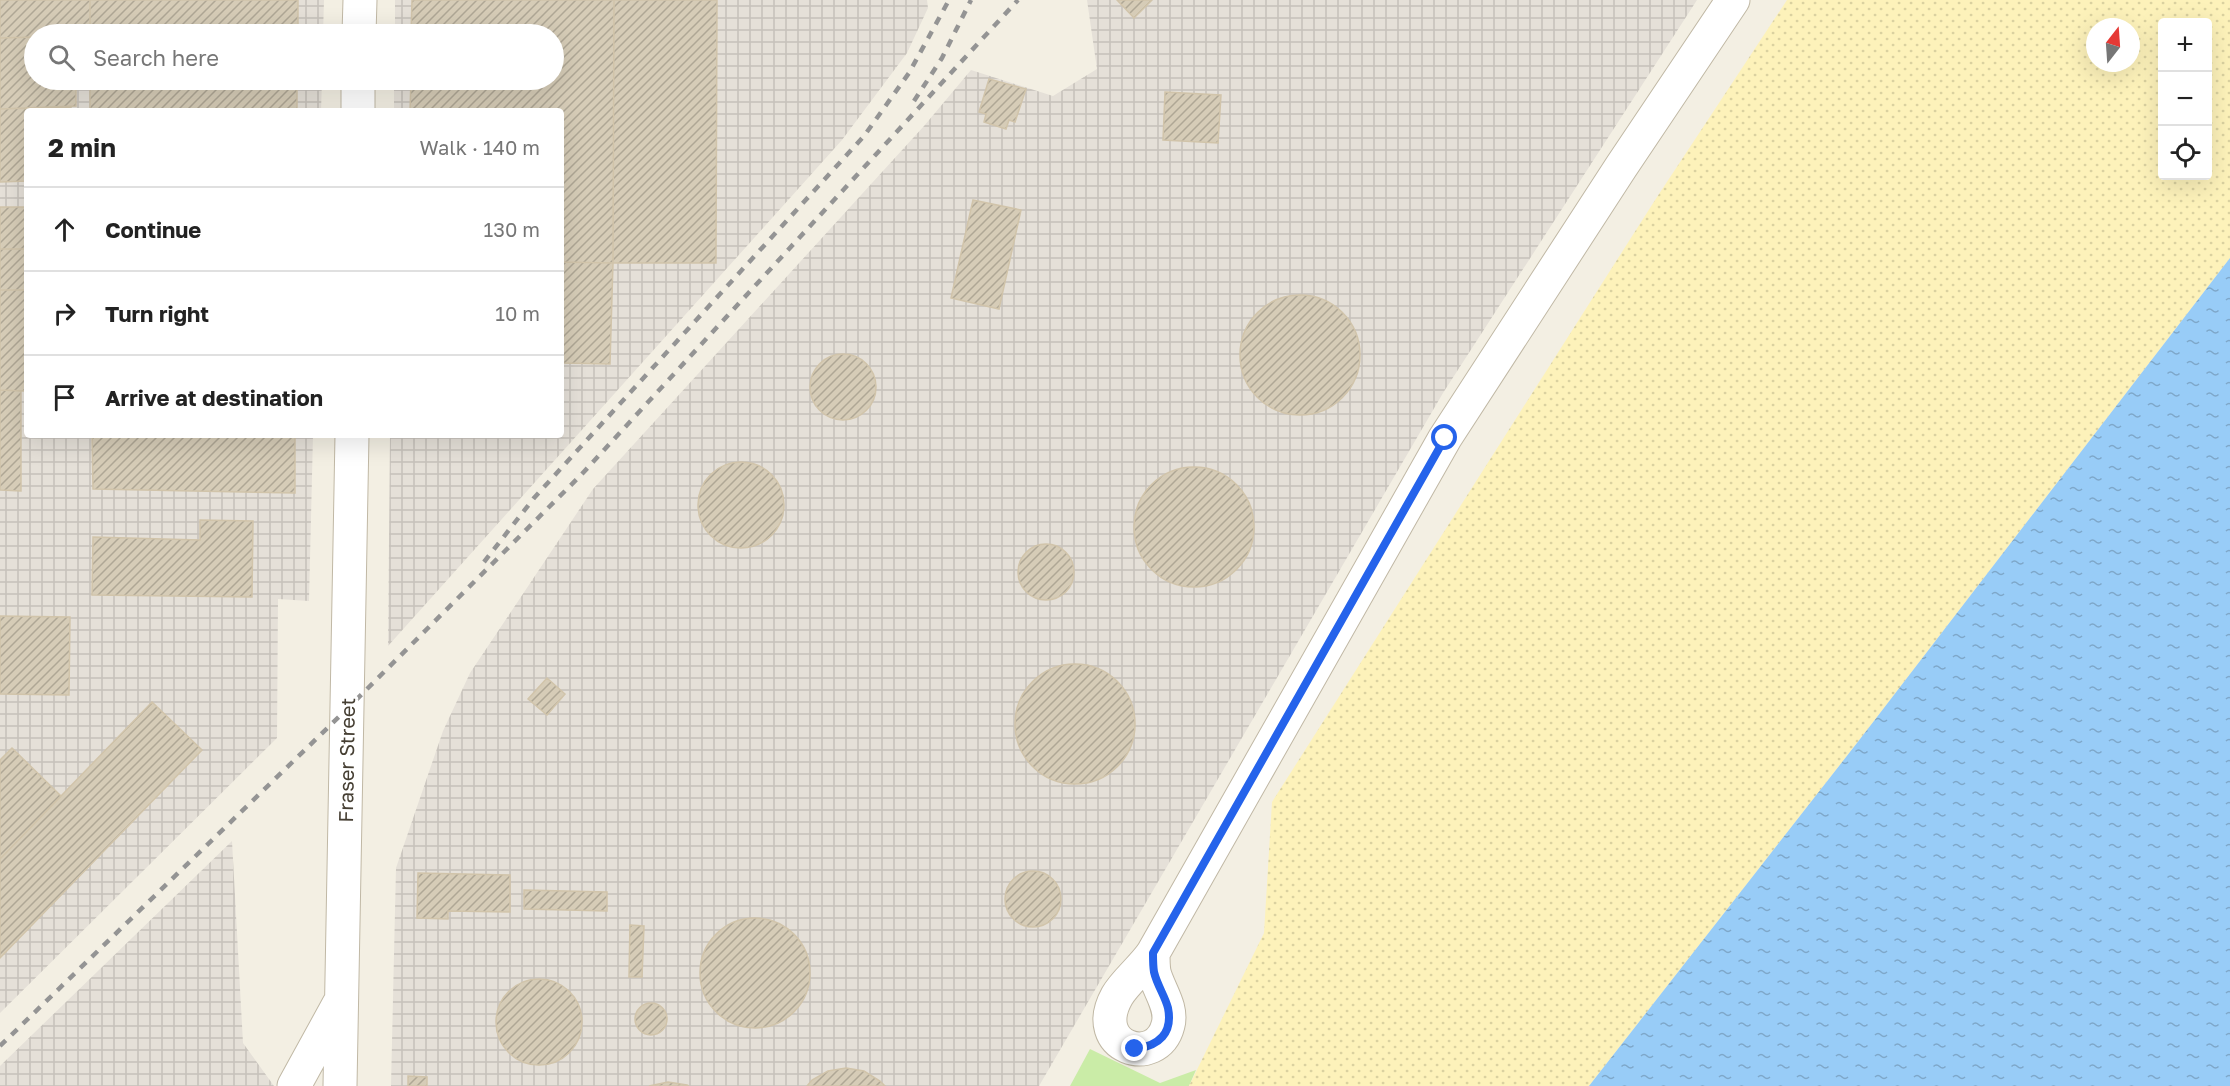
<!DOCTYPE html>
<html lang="en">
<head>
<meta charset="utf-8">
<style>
	:root { --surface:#fff; --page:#f2f2f2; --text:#222; --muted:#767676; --line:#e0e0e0 }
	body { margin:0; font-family:"Golos Text",sans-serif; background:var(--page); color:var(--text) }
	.controls { position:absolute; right:18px; top:18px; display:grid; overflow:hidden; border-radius:6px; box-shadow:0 6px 24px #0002 }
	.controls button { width:54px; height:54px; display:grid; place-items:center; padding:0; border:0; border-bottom:2px solid var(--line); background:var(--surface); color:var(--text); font:30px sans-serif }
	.compass { position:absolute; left:2086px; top:18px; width:54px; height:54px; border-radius:50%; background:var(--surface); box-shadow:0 6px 24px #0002; rotate:17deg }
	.stop { position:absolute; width:18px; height:18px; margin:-14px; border:4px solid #2563eb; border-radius:50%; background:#fff }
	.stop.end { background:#2563eb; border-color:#fff; box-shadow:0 2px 6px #0008 }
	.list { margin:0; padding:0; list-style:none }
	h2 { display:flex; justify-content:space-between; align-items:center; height:78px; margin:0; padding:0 24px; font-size:26px }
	h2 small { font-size:20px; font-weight:400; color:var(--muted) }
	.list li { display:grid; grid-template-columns:39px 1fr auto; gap:18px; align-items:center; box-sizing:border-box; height:84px; padding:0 24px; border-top:2px solid var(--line) }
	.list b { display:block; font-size:22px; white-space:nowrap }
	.list em { font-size:20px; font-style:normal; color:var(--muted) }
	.icon { flex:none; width:33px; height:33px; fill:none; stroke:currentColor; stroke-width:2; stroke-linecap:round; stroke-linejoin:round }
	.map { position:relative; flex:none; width:2230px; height:1086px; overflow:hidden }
	.search { position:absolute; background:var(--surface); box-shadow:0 6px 24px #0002; left:24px; top:24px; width:540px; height:66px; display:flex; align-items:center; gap:15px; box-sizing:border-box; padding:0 21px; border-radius:33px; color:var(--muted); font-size:22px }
	.panel { position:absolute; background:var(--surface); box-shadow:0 6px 24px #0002; left:24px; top:108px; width:540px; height:330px; border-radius:6px }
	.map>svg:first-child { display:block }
	.industrial { fill:url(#industrial-grid) }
	.grass { fill:#caeca7 }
	.sand { fill:url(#sand-dots); fill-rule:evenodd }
	.water { fill:url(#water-ripples) }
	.building { fill:url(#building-hatch); stroke:#d1c4aa; stroke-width:1.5 }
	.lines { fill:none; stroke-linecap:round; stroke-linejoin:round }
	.minor-casing { stroke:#c0b8a5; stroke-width:35 }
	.minor { stroke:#fff; stroke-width:33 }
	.rail { stroke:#949494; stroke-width:4.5; stroke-dasharray:8 8; stroke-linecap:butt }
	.route { stroke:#2563eb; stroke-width:8 }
	.labels { text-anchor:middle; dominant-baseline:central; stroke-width:6; stroke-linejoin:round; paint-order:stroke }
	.street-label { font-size:20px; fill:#463f33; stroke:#fff }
</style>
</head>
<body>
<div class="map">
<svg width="2230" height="1086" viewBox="0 0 2230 1086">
	<defs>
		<pattern id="industrial-grid" width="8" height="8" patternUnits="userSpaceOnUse" patternTransform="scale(1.5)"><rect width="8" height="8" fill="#e5e0d8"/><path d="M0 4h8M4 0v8" fill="none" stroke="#c6c1ba"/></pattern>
		<pattern id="sand-dots" width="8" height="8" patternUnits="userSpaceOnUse" patternTransform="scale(1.5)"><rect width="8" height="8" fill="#fdf2ba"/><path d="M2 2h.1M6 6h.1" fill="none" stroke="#dad1a0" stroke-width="1.8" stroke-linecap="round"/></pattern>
		<pattern id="water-ripples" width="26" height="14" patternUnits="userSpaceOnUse" patternTransform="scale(1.5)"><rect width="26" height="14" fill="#98ccf7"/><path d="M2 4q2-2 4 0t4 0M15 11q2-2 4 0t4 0" fill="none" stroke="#7ea7c9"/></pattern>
		<pattern id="building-hatch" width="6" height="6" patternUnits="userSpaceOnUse" patternTransform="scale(1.5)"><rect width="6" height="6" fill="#d6ccb7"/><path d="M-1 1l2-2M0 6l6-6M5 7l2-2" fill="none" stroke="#afa795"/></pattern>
	</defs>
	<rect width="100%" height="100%" fill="#f3efe3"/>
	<path class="industrial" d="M0 0H324L323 34H34V80H322L321 111H27V435H313L309 601 278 599 277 738 0 1013Z
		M395 0H927L928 8 907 53 842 140 388 646 390 435H561V111H394V80H554V34H395Z
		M1087 0H1697L1443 393 1039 1086H391L396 868 443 731 470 673 593 489 924 126 971 70 1053 96 1097 69Z
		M232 841 243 1043 274 1086H0V1066Z"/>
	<path class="grass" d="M1090 1049 1160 1083 1196 1070 1189 1086H1070Z"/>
	<path class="sand" d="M1787 0H2230V258L1857 743 1589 1086H1189L1264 933 1272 802 1657 197ZM2162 22H2208V176H2162ZM2095 27H2131V63H2095Z"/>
	<path class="water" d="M2230 258V1086H1589L1857 743Z"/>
	<path class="building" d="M0 0H90V34H34V37L0 38Z
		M90 0H298V34H90Z
		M412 0H614L613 263 561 262V111H410L411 80H554V34H411Z
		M614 0H717L716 263H613Z
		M1117 0H1152L1134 18Z
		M34 37V80H76V106L0 109V38Z
		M989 79 1026 89 1015 122 1009 120 1006 129 984 122 986 114 979 112Z
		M90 80H297V111H90Z
		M1165 92 1221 95 1218 143 1163 140Z
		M71 107V111H27V181L0 182V109Z
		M973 200 1021 210 999 309 951 298Z
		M0 207H27V249H0Z
		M0 249H27V290H0Z
		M561 262 613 263 610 364 561 363Z
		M0 290H27V391L0 390Z
		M1240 355a60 60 0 1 1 120 0a60 60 0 1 1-120 0Z
		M810 387a33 33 0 1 1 66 0a33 33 0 1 1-66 0Z
		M0 390 21 391V491L0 490Z
		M92 435H295V493L93 489Z
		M698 505a43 43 0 1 1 86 0a43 43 0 1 1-86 0Z
		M1134 527a60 60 0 1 1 120 0a60 60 0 1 1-120 0Z
		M200 520 253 521 252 597 92 595 93 537 200 540Z
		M1018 572a28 28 0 1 1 56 0a28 28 0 1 1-56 0Z
		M0 616 70 617 69 695 0 694Z
		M1015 724a60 60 0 1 1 120 0a60 60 0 1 1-120 0Z
		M547 678 565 694 547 715 528 699Z
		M152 702 202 750 0 958V859Z
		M12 748 61 796 0 859V760Z
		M1005 899a28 28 0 1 1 56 0a28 28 0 1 1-56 0Z
		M418 873 510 875V912L448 911V919L417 918Z
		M524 890 607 892V911L524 909Z
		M700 973a55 55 0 1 1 110 0a55 55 0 1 1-110 0Z
		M630 925 644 926 642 977H629Z
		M496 1022a43 43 0 1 1 86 0a43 43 0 1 1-86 0Z
		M635 1019a16 16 0 1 1 32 0a16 16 0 1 1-32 0Z
		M846 1068 864 1071 880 1081 885 1086H807L812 1080 828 1071Z
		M408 1076 427 1077V1086H408Z
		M668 1082 687 1085 689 1086H649Z"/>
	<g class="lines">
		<defs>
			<path id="minor" d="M359 34 360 0
				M358 111V80
				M1153 953C1153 959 1153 966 1154 972 1158 989 1173 1007 1168 1025 1157 1069 1088 1048 1117 996 1125 982 1143 968 1153 953L1445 438 1621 167 1733 0
				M294 1086 339 1004
				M340 1086 352 435"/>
		</defs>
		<use href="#minor" class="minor-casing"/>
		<use href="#minor" class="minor"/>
		<path class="rail" d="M914 101 942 58 971 0
			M484 562 534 498 864 136 909 73 949 0
			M0 1046 347 709 581 475 1018 0"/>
	</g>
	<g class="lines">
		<path class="route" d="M1135 1049C1159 1046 1173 1033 1168 1008 1165 996 1157 985 1154 972 1153 966 1153 959 1153 953L1445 438"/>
	</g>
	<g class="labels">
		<g class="street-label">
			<text transform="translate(346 760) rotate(-89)">Fraser Street</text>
		</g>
	</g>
</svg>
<div class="controls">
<button>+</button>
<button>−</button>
<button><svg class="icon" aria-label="locate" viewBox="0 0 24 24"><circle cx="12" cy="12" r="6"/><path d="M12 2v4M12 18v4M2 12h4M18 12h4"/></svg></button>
</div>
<svg class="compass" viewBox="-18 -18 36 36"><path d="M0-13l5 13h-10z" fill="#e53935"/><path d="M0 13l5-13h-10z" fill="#767676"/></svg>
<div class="stop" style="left:1445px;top:438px"></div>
<div class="stop end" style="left:1135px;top:1049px"></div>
<div class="search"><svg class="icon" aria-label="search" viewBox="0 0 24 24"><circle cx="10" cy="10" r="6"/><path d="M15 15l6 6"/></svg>Search here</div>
<section class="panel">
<h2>2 min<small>Walk · 140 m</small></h2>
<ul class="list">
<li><svg class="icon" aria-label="ahead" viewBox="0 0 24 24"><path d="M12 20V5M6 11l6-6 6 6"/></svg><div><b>Continue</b></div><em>130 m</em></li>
<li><svg class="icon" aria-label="right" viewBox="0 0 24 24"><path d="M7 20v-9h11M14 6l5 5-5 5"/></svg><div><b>Turn right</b></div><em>10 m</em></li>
<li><svg class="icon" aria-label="arrive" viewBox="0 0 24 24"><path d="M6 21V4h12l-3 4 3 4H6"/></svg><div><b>Arrive at destination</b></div></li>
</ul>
</section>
</div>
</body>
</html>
